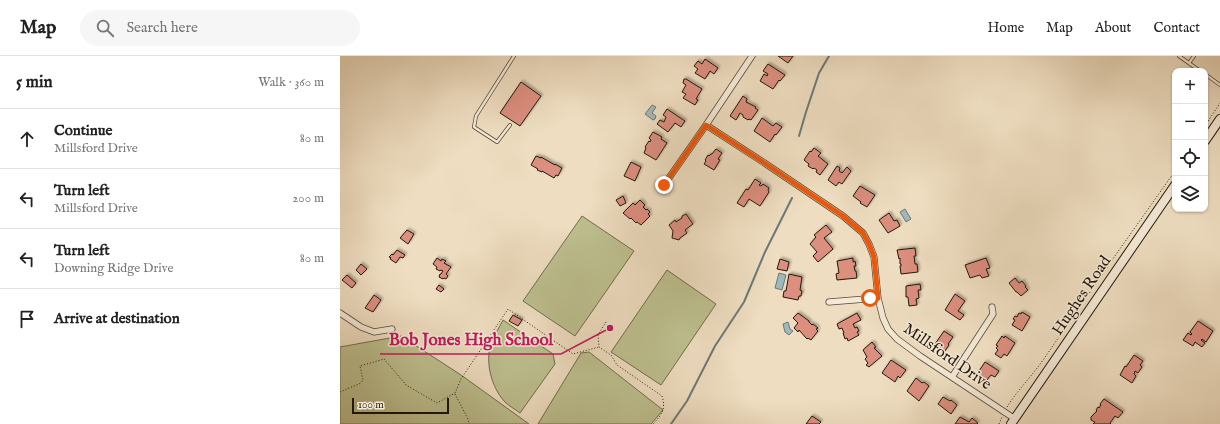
<!DOCTYPE html>
<html lang="en">
<head>
<meta charset="utf-8">
<style>
	:root { --surface:#fff; --page:#f6f6f6; --text:#222; --muted:#767676; --line:#e0e0e0 }
	body { margin:0; font-family:"IM FELL English",serif; background:var(--page); color:var(--text) }
	.controls { position:absolute; right:12px; top:12px; display:grid; overflow:hidden; border-radius:8px; box-shadow:0 1px 3px #0004 }
	.controls button { width:36px; height:36px; display:grid; place-items:center; padding:0; border:0; border-bottom:1px solid var(--line); background:var(--surface); color:var(--text); font:20px sans-serif }
	.scale { position:absolute; left:12px; bottom:10px; width:97px; box-sizing:border-box; padding-left:4px; border:2px solid #22180c; border-top:0; font-size:11px; line-height:14px; white-space:nowrap; color:#22180c; -webkit-text-stroke:3px #f4e9d6; paint-order:stroke }
	.stop { position:absolute; width:12px; height:12px; margin:-9px; border:3px solid #ea580c; border-radius:50%; background:#fff }
	.stop.end { background:#ea580c; border-color:#fff; box-shadow:0 1px 4px #0008 }
	.list { margin:0; padding:0; list-style:none }
	h2 { display:flex; justify-content:space-between; align-items:center; height:52px; margin:0; padding:0 16px; font-size:17px }
	h2 small { font-size:13px; font-weight:400; color:var(--muted) }
	.list li { display:grid; grid-template-columns:26px 1fr auto; gap:12px; align-items:center; box-sizing:border-box; height:60px; padding:0 16px; border-top:1px solid var(--line) }
	.list b { display:block; font-size:15px; white-space:nowrap }
	.list p { margin:0; font-size:13px; white-space:nowrap; color:var(--muted) }
	.list em { font-size:13px; font-style:normal; color:var(--muted) }
	.icon { flex:none; width:22px; height:22px; fill:none; stroke:currentColor; stroke-width:2; stroke-linecap:round; stroke-linejoin:round }
	.map { position:relative; flex:none; width:880px; height:368px; overflow:hidden }
	header { display:flex; align-items:center; gap:24px; box-sizing:border-box; height:56px; padding:0 20px; background:var(--surface); border-bottom:1px solid var(--line) }
	header strong { font-size:19px }
	nav { display:flex; gap:22px; margin-inline-start:auto; font-size:14px }
	.search { width:280px; height:36px; background:var(--page); display:flex; align-items:center; gap:10px; box-sizing:border-box; padding:0 14px; border-radius:22px; color:var(--muted); font-size:15px }
	main { display:flex }
	aside { flex:1; background:var(--surface) }
	.map>svg:first-child { display:block }
	.green { fill:#bdbf8f; stroke:#706c4e }
	.water { fill:#9eb9bc; stroke:#6c7976 }
	.lines { fill:none; stroke-linecap:round; stroke-linejoin:round }
	.stream { stroke:#6c7976; stroke-width:2 }
	.building { fill:#dc8e7f; stroke:#22180c; filter:url(#shadow) }
	.service-casing { stroke:#554939; stroke-width:4 }
	.minor-casing { stroke:#554939; stroke-width:7 }
	.secondary-casing { stroke:#22180c; stroke-width:10 }
	.path { stroke:#22180c; stroke-width:1; stroke-dasharray:1 2; stroke-linecap:butt }
	.service { stroke:#f4e9d6; stroke-width:2.5 }
	.minor { stroke:#f4e9d6; stroke-width:5.5 }
	.secondary { stroke:#f4e9d6; stroke-width:8 }
	.route { stroke:#ea580c; stroke-width:5 }
	.labels { text-anchor:middle; dominant-baseline:central; stroke-width:3; stroke-linejoin:round; paint-order:stroke }
	.street-label { font-size:16px; fill:#22180c; stroke:#f4e9d6 }
	.leader { fill:none; stroke:#c2185b; stroke-width:1.5 }
	.callout-dot { fill:#c2185b; stroke:#f4e9d6; stroke-width:1.5 }
	.callout-label { font-size:17px; text-anchor:middle; font-weight:bold; fill:#c2185b; stroke:#f4e9d6; stroke-width:3; stroke-linejoin:round; paint-order:stroke }
</style>
</head>
<body>
<header>
<strong>Map</strong>
<div class="search"><svg class="icon" aria-label="search" viewBox="0 0 24 24"><circle cx="10" cy="10" r="6"/><path d="M15 15l6 6"/></svg>Search here</div>
<nav><a>Home</a><a>Map</a><a>About</a><a>Contact</a></nav>
</header>
<main>
<aside>
<h2>5 min<small>Walk · 360 m</small></h2>
<ul class="list">
<li><svg class="icon" aria-label="ahead" viewBox="0 0 24 24"><path d="M12 20V5M6 11l6-6 6 6"/></svg><div><b>Continue</b><p>Millsford Drive</p></div><em>80 m</em></li>
<li><svg class="icon" aria-label="left" viewBox="0 0 24 24"><path d="M17 20v-9H6M10 6l-5 5 5 5"/></svg><div><b>Turn left</b><p>Millsford Drive</p></div><em>200 m</em></li>
<li><svg class="icon" aria-label="left" viewBox="0 0 24 24"><path d="M17 20v-9H6M10 6l-5 5 5 5"/></svg><div><b>Turn left</b><p>Downing Ridge Drive</p></div><em>80 m</em></li>
<li><svg class="icon" aria-label="arrive" viewBox="0 0 24 24"><path d="M6 21V4h12l-3 4 3 4H6"/></svg><div><b>Arrive at destination</b></div></li>
</ul>
</aside>
<div class="map">
<svg width="880" height="368" viewBox="0 0 880 368">
	<defs>
		<filter id="shadow"><feDropShadow dx="2" dy="-2" stdDeviation="1" flood-color="#0004"/></filter>
	</defs>
	<rect width="100%" height="100%" fill="#eeddc0"/>
	<filter id="stains"><feTurbulence type="fractalNoise" baseFrequency=".005" numOctaves="4"/><feColorMatrix values="0 0 0 0 .2 0 0 0 0 .09 0 0 0 0 .02 0 0 0 .5 -.17"/></filter>
	<radialGradient id="worn" r=".72"><stop offset=".6" stop-color="#630" stop-opacity="0"/><stop offset="1" stop-color="#630" stop-opacity=".3"/></radialGradient>
	<path class="green" d="M242 160 294 195 235 280 183 245Z
		M327 214 376 248 321 329 271 296Z
		M163 264 213 298 215 308 180 357C175 353 169 350 165 346 151 331 145 306 151 287 154 279 159 272 163 264Z
		M61 280 121 319 189 368H0V291Z
		M249 296 323 354 311 368H198L241 297Z"/>
	<path class="water" d="M312 49 316 51 312 57 316 60 315 63 313 64 305 58Z
		M565 153 571 163 566 166 560 156Z
		M439 217 446 219 442 234 435 232Z
		M448 266 450 273 453 275 449 279 445 276 443 268Z"/>
	<g class="lines">
		<path class="stream" d="M459 80 466 56 479 17 489 0
			M331 368 347 345 375 290 404 246 425 196 452 142"/>
	</g>
	<path class="building" d="M438 0H453L448 7Z
		M365 3 378 12 374 18 370 15 365 23 355 17 358 13 354 10 358 5 362 8Z
		M428 8 445 19 440 25 439 24 433 33 420 25 424 18 427 20 428 18 423 15Z
		M344 23H346L362 33 356 43 358 44 355 49 343 42 346 38 342 36 346 29 343 27Z
		M181 26 201 40 180 70 160 57Z
		M403 40 407 43 406 46 416 51 415 52 418 54 411 64 409 63 408 64 403 61V59L400 57 396 64 390 60Z
		M327 53 345 65 341 71 335 67 328 76 317 68 320 64 324 66 326 61 323 59Z
		M422 62 433 70 436 67 442 71 436 79 435 78 430 86 414 75Z
		M313 76 322 81 321 83 327 87 316 104 304 97 306 92 305 91 309 85 310 86 311 84 309 82Z
		M474 92 481 97 478 100 488 108 480 119 476 116 477 114 474 112 473 113 468 110 469 108 464 104 470 95 471 96Z
		M376 93 382 97 378 103 380 104 374 114 364 108 366 105 365 104 368 99 369 100 371 98H372Z
		M196 100 201 102V101L215 109V108L222 112 218 120 216 119 214 122 202 115V116L197 114 198 113 191 109Z
		M291 106 301 111 295 125 284 120Z
		M497 110 500 112 499 115 502 117 507 111 511 115 502 128 499 126 496 130 488 124Z
		M415 123 421 127 419 129 421 130 423 128 429 132 428 134 429 136 420 150 409 143 404 151 397 147 406 133 408 134Z
		M520 130 535 139 527 151 520 147 521 146 513 140Z
		M283 140 286 147 280 150 276 144Z
		M300 144 305 149 303 151 306 154 307 153 310 156 308 158 310 160 301 169 297 166 296 167 291 162 290 163 283 157 293 147 295 149Z
		M549 157 554 165 557 164 560 170 548 177 539 164Z
		M346 158 353 168 345 174 347 177 340 182 339 184 332 182 333 175 329 169 335 164 336 166 342 162V160Z
		M486 169 492 176 484 182 493 193 478 206 473 200 477 196 470 188 476 181 474 179Z
		M67 174 74 178 68 188 60 182Z
		M575 192 576 200H574L575 208H577L578 216 561 218 560 210H561V208H560V202L559 203 557 194Z
		M57 194 65 199 63 202 60 201 56 207 50 203 51 202 49 201 52 198 53 199Z
		M97 202 101 205 102 203 106 205 104 207 111 211 106 218 108 220 106 223 104 222 103 223 99 221 100 218H101L103 215 101 214 100 215 96 213 97 211 93 208Z
		M513 202V206L515 205 516 210H514L515 215H516L517 222 497 224 496 218 499 217 497 205Z
		M646 202 650 212 646 213 649 220 642 222 640 219 630 222 625 209Z
		M440 203 449 206 447 215 437 213Z
		M21 208 27 213 21 219 16 214Z
		M449 218 462 221 460 234 462 235 461 240H459L458 244 443 241 444 235H446Z
		M7 219 16 227 12 232 2 224Z
		M675 222 679 227 682 225 686 230 685 231 688 234 681 240 677 236H676L669 227Z
		M580 228 581 234H578L579 242 576 243 577 249 569 250 568 241H566V230Z
		M99 229 104 233 101 236 96 233Z
		M615 238 625 245 618 255 624 259 620 264 605 254Z
		M34 239 41 244 33 256 25 252Z
		M682 256 690 261 682 275 672 269 675 264 673 263 675 260 677 261 679 257 681 258Z
		M458 257 469 265V266L472 269 473 268 478 272 476 273 478 275 471 284 468 282 467 283 459 274 458 276 454 272 458 267 453 262Z
		M517 257 521 264 513 268 515 272 517 271 519 275 517 276 519 279 508 285 507 282 505 283 503 277H504L502 272 499 273 497 268Z
		M173 259 182 264 178 270 169 265Z
		M858 265 873 275 866 286 862 283 861 284 865 287 862 291 855 286 853 290 843 284 848 277 851 279 852 278 850 276Z
		M604 275 613 281 608 288 609 289 605 295 595 288Z
		M662 280 664 282 665 280 675 287 667 300 664 298 661 302 655 298 658 294 656 292 658 290 656 289Z
		M532 286 536 291 534 292 542 300 529 311 526 309 528 307 525 303 527 301 523 294Z
		M794 299 803 305 800 309 802 311 798 317 795 315 794 318 796 320 792 327 780 319 785 310 786 311Z
		M551 304 566 314 560 322 558 320 555 326 542 317Z
		M645 306 659 315 655 321 651 319 646 325 637 318Z
		M576 322 582 327 584 326 589 330 579 345 567 335Z
		M603 341 610 345 611 344 617 349 611 358 598 348Z
		M764 343 783 356 778 362 775 360 770 367 771 368H753L755 366 751 364V361L757 355 756 354 758 351 759 352 761 349 760 348Z
		M472 360 481 366 479 368H466Z
		M620 361 629 366 632 362 638 367 637 368H615Z"/>
	<g class="lines">
		<defs>
			<path id="service" d="M839 0 860 15
				M849 7 854 0
				M865 18 880 29
				M170 69 157 86 134 71 136 60 174 0"/>
			<path id="minor" d="M366 69 426 108 503 160 523 177 529 188 534 201 538 242 543 262 548 273 557 283 580 300 675 363
				M324 129 366 69 412 0
				M489 246 538 242
				M0 257 21 271 34 276 52 273
				M612 321 653 258 652 251"/>
			<path id="secondary" d="M865 85 880 63
				M671 368 835 129"/>
		</defs>
		<use href="#service" class="service-casing"/>
		<use href="#minor" class="minor-casing"/>
		<use href="#secondary" class="secondary-casing"/>
		<path class="path" d="M865 70 880 47
			M266 266 258 279 259 291 271 299 277 309 322 340C326 354 322 358 313 368
			M0 336 21 327 23 324 20 310 44 303 66 329 97 347 115 337 121 323 168 253 233 298 259 291
			M115 338 128 363 129 368
			M667 351C677 335 690 322 701 307L777 197 835 115
			M659 368 662 361"/>
		<use href="#service" class="service"/>
		<use href="#minor" class="minor"/>
		<use href="#secondary" class="secondary"/>
	</g>
	<g class="lines">
		<path class="route" d="M324 129 366 69 426 108 503 160 523 177 529 188 534 201 538 242H530"/>
	</g>
	<g class="labels">
		<g class="street-label">
			<text transform="translate(742 240) rotate(-56)">Hughes Road</text>
			<text transform="translate(607 301) rotate(35)">Millsford Drive</text>
		</g>
	</g>
	<path class="leader" d="M270 272L221 298H40"/>
	<circle class="callout-dot" cx="270" cy="272" r="4"/>
	<g class="callout-label">
		<text x="131" y="289">Bob Jones High School</text>
	</g>
	<rect width="100%" height="100%" filter="url(#stains)"/>
	<rect width="100%" height="100%" fill="url(#worn)"/>
</svg>
<div class="controls">
<button>+</button>
<button>−</button>
<button><svg class="icon" aria-label="locate" viewBox="0 0 24 24"><circle cx="12" cy="12" r="6"/><path d="M12 2v4M12 18v4M2 12h4M18 12h4"/></svg></button>
<button><svg class="icon" aria-label="layers" viewBox="0 0 24 24"><path d="M12 4l9 5-9 5-9-5zM3 14l9 5 9-5"/></svg></button>
</div>
<div class="scale">100 m</div>
<div class="stop" style="left:530px;top:242px"></div>
<div class="stop end" style="left:324px;top:129px"></div>
</div>
</main>
</body>
</html>
